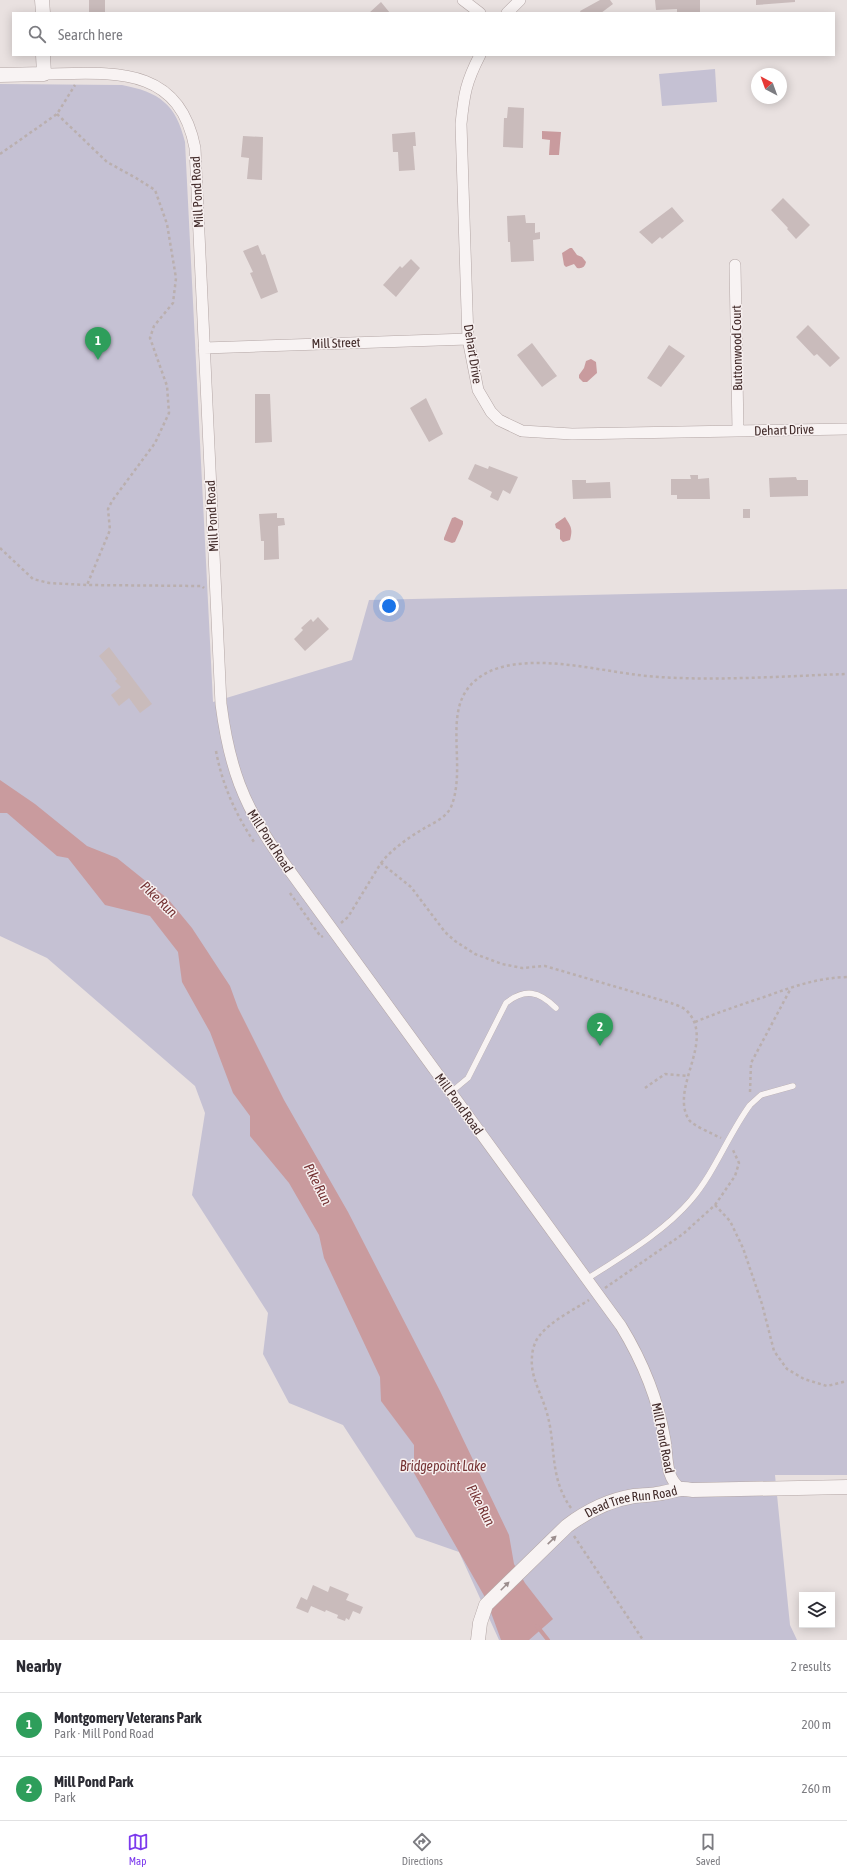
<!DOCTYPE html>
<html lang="en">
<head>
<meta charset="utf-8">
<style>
	:root { --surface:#fff; --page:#f7f7f7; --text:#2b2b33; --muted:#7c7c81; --line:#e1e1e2; --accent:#7c3aed }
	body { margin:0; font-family:"Asap Condensed",sans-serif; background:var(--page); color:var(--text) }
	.controls { position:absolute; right:12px; bottom:12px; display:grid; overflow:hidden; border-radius:0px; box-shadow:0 2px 10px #0003 }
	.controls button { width:36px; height:36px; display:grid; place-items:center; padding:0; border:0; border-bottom:1px solid var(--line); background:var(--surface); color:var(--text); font:20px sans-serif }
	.compass { position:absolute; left:751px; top:68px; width:36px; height:36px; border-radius:50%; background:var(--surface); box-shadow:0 2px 10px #0003; rotate:319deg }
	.you { position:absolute; left:389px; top:606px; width:14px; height:14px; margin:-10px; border:3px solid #fff; border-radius:50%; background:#1a73e8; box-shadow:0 0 0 6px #1a73e833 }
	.badge { display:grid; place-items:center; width:26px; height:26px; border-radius:50%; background:var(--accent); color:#fff; font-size:13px; font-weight:700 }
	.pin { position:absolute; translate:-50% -33px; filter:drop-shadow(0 1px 2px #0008) }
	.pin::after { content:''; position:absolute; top:21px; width:14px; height:12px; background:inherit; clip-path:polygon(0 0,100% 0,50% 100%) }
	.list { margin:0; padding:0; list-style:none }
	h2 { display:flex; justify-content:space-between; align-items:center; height:52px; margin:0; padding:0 16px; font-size:17px }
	h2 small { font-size:13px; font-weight:400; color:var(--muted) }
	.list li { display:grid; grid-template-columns:26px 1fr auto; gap:12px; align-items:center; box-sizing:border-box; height:64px; padding:0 16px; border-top:1px solid var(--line) }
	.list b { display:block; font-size:15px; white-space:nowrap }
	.list p { margin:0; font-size:13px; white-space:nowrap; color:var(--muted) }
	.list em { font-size:13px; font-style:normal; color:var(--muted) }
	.icon { flex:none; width:22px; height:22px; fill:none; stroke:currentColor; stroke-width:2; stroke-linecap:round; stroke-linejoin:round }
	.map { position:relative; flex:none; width:847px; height:1640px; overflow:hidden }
	.search { position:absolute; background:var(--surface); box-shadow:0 2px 10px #0003; left:12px; right:12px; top:12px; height:44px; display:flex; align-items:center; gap:10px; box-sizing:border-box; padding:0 14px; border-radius:0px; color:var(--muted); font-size:15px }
	.sheet { height:180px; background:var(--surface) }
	nav { display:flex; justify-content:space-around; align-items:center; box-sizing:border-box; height:56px; border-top:1px solid var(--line); background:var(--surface); font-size:11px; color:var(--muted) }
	nav a { display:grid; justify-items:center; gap:2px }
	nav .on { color:var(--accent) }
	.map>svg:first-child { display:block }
	.green { fill:#c5c1d3 }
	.water { fill:#c99b9e }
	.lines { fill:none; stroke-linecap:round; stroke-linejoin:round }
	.stream { stroke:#c99b9e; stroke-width:4 }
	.building { fill:#c9bbbb }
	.service-casing { stroke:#b3a6a5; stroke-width:6 }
	.minor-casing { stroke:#b3a6a5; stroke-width:12 }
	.tertiary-casing { stroke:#b3a6a5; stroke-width:15 }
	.path { stroke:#baafae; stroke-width:2.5; stroke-dasharray:3 3; stroke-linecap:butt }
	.service { stroke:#f8f3f3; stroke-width:5.5 }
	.minor { stroke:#f8f3f3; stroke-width:11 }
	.tertiary { stroke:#f8f3f3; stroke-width:14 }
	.oneway { fill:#9c8e8e }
	.labels { text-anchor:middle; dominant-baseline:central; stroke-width:3; stroke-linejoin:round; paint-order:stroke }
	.street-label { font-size:13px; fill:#412a29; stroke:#f7f0f0 }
	.water-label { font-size:14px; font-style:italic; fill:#753334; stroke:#f7f0f0 }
</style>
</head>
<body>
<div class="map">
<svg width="847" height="1640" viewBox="0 0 847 1640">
	<rect width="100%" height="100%" fill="#e9e1e0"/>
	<path class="green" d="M715 69 717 102 662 106 659 74Z
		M0 84 122 85C159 92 176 104 185 142L213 702 352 660 369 600 847 589V1475H775L790 1625 797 1640H499L459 1552 416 1537 343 1425 289 1403 263 1354 268 1313 192 1195 205 1113 195 1086 47 958 0 936Z"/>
	<path class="water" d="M542 131 561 132 559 155H549L550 140 542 139Z
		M570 248H572L577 255 582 257 586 262C585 267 582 269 577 268L574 264 566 267 564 265 562 253Z
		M591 359 596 362 597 373 587 382H583L579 378V375L584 368 586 361Z
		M455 517 463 521V524L455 542 452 543 444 540V538L452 518Z
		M565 517C571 527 573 528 570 540L563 542 560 539V530L556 528 555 524Z
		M0 780 35 804 87 846 117 858 168 899 192 928 230 986 238 1008 284 1100 348 1212 440 1391 509 1535 514 1564 525 1583 553 1619 529 1640H501L486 1599 414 1473V1445L381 1401 380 1377 324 1258 319 1235 289 1183 250 1136V1116L233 1093 210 1032 182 982 178 952 150 916 105 905 68 858 57 856 7 813H0Z"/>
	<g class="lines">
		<path class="stream" d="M537 1626 548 1640"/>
	</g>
	<path class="building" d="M89 0H105V13H89Z
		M600 0H610L613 4 601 13H581L580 11Z
		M655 0H700V12L677 13V9L656 10Z
		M756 0H795V2L756 5Z
		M381 2 390 13H369Z
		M508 107 524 108 523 148 503 147 504 118H507Z
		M415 132 416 146H413L415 170 399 171 398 152H393L392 134Z
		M243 136 263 137 262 180 247 179 249 158 241 157Z
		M783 198 810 225 796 239 787 229 788 228 771 210Z
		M672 207 684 221 662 239 660 237 652 244 639 232Z
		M525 215 526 223H535V233L540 232V239L533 240 534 261 511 262 510 242H508L507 216Z
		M258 245 262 255 265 254 278 292 261 299 250 273 253 272 243 251Z
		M411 259 420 268 396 297 383 285 400 266 402 268Z
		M808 325 840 358 830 367 817 354 814 356 796 337Z
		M532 343 557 376 542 387 517 355Z
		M669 345 685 356 661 387 647 378Z
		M255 394H270L272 442 255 443Z
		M426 398 443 434 429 442 410 408Z
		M475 464 488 469 489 466 518 477 510 494 503 490 498 501 490 497 492 492 468 479Z
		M690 475H698V479L709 478 710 499H677V495H671V479H691Z
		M796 477 797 480H808V496L770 497 769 478Z
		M572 480H586V483L610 482 611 498 573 499Z
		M743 509H750V518H743Z
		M277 513V518H284L285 525 278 526 279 559 264 560V541H261L259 514Z
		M318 617 329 629 305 651 294 639 303 630 301 628 311 619 313 622Z
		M109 647 152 704 140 713 129 698 119 706 111 695 121 687 115 681 117 679 99 656Z
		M313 1585 328 1592 330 1586 349 1594 346 1600 363 1607 360 1614 353 1611 349 1620 346 1618 345 1621 337 1618 338 1615 326 1610 325 1612 311 1606 308 1613 296 1608 301 1597 307 1600Z"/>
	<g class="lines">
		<defs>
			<path id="service" d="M450 1093 468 1078 506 1003C525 988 539 991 556 1008
				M587 1279C621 1257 664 1232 691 1200 715 1172 728 1135 750 1105L761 1095 793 1086"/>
			<path id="minor" d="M463 0 480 13
				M507 13 520 0
				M480 55C466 82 464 94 461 124L467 310 468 339 478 390 491 412 499 420 522 431 572 434 847 429
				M44 74C112 73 179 64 195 148L221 704C229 766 243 805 279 856L621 1326C643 1362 658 1399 665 1440 668 1457 665 1477 680 1488
				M735 265 738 431
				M204 348 468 339"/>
			<g id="tertiary">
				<path d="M42 0 43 13"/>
				<path d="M0 75 44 74 43 55"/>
				<path id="s1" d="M478 1640 480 1623 486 1605 567 1526C587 1511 609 1500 634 1496 644 1495 653 1495 662 1493 676 1491 678 1487 692 1490L847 1487"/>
			</g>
		</defs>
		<use href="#service" class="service-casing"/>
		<use href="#minor" class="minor-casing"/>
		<use href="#tertiary" class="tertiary-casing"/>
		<path class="path" d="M57 114 107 162 136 178 155 190 167 224 176 278 173 303 154 326 150 338 167 386 169 413 155 443 112 501 108 509 110 530 87 585
			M0 154 57 114 75 85
			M0 548 33 579 49 583 86 585 202 586 204 588
			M216 751C222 784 235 813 254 842
			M381 863C392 849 408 838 423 829 433 823 446 818 451 807 466 771 446 721 466 691 477 674 498 666 518 664 565 659 612 674 659 677 721 681 785 676 847 674
			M290 893 321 937 323 936
			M341 923 348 917 381 863 411 887 445 932 455 941 475 954 502 964 522 968 545 966 671 1003C676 1005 683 1007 687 1011 716 1041 669 1088 689 1120 694 1126 713 1134 721 1138
			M695 1022C719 1012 743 1004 767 996 795 986 817 978 847 977
			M645 1088 665 1074 688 1076
			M750 1092 751 1063 791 988
			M715 1205 730 1221 743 1248 762 1304 774 1351 787 1369 804 1379 827 1386 847 1381
			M605 1288 683 1234 715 1205 735 1176 739 1163 733 1150
			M571 1508C548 1476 557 1444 546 1410 541 1393 530 1376 532 1357 532 1351 535 1340 540 1335 551 1321 575 1309 589 1300
			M574 1536 643 1640"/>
		<use href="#service" class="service"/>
		<use href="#minor" class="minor"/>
		<use href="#tertiary" class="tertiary"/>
	</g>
	<defs><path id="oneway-solid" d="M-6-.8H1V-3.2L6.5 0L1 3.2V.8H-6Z"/></defs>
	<g class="oneway">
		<use href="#oneway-solid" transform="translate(552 1540) rotate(-44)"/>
		<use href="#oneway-solid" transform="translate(505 1586) rotate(-45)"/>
	</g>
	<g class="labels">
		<g class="street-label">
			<text transform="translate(197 192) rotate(-93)">Mill Pond Road</text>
			<text transform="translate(336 343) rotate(-2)">Mill Street</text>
			<text transform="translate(737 348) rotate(-91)">Buttonwood Court</text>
			<text transform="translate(473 354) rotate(81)">Dehart Drive</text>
			<text transform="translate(784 430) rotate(-2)">Dehart Drive</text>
			<text transform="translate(212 516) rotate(-93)">Mill Pond Road</text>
			<text transform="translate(270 841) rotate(57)">Mill Pond Road</text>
			<text transform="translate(459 1104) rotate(54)">Mill Pond Road</text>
			<text transform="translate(663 1438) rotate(79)">Mill Pond Road</text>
			<text stroke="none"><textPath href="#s1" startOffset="219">Dead Tree Run Road</textPath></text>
		</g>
		<g class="water-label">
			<text transform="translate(159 899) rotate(44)">Pike Run</text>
			<text transform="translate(318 1184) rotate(63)">Pike Run</text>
			<text x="443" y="1466">Bridgepoint Lake</text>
			<text transform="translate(481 1505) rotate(62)">Pike Run</text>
		</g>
	</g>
</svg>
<div class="controls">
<button><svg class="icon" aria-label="layers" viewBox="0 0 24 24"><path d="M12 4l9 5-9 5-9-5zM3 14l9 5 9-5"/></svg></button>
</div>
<svg class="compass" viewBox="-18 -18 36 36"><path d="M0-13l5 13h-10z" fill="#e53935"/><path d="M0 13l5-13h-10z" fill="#7c7c81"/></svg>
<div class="you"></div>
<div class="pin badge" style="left:98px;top:360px;background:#2e9e5b">1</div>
<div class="pin badge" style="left:600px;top:1046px;background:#2e9e5b">2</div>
<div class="search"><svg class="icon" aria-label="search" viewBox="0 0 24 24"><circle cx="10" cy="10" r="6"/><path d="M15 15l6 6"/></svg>Search here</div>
</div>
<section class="sheet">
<h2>Nearby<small>2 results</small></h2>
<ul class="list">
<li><span class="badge" style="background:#2e9e5b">1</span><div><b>Montgomery Veterans Park</b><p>Park · Mill Pond Road</p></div><em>200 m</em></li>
<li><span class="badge" style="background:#2e9e5b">2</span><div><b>Mill Pond Park</b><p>Park</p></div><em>260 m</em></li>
</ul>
</section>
<nav>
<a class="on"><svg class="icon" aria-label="map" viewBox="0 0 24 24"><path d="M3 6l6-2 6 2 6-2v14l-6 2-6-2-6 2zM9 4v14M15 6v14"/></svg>Map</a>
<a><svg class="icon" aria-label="directions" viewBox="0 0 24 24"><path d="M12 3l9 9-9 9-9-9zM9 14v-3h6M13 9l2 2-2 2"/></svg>Directions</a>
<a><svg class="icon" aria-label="saved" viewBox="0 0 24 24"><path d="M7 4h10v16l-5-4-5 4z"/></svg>Saved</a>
</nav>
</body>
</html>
